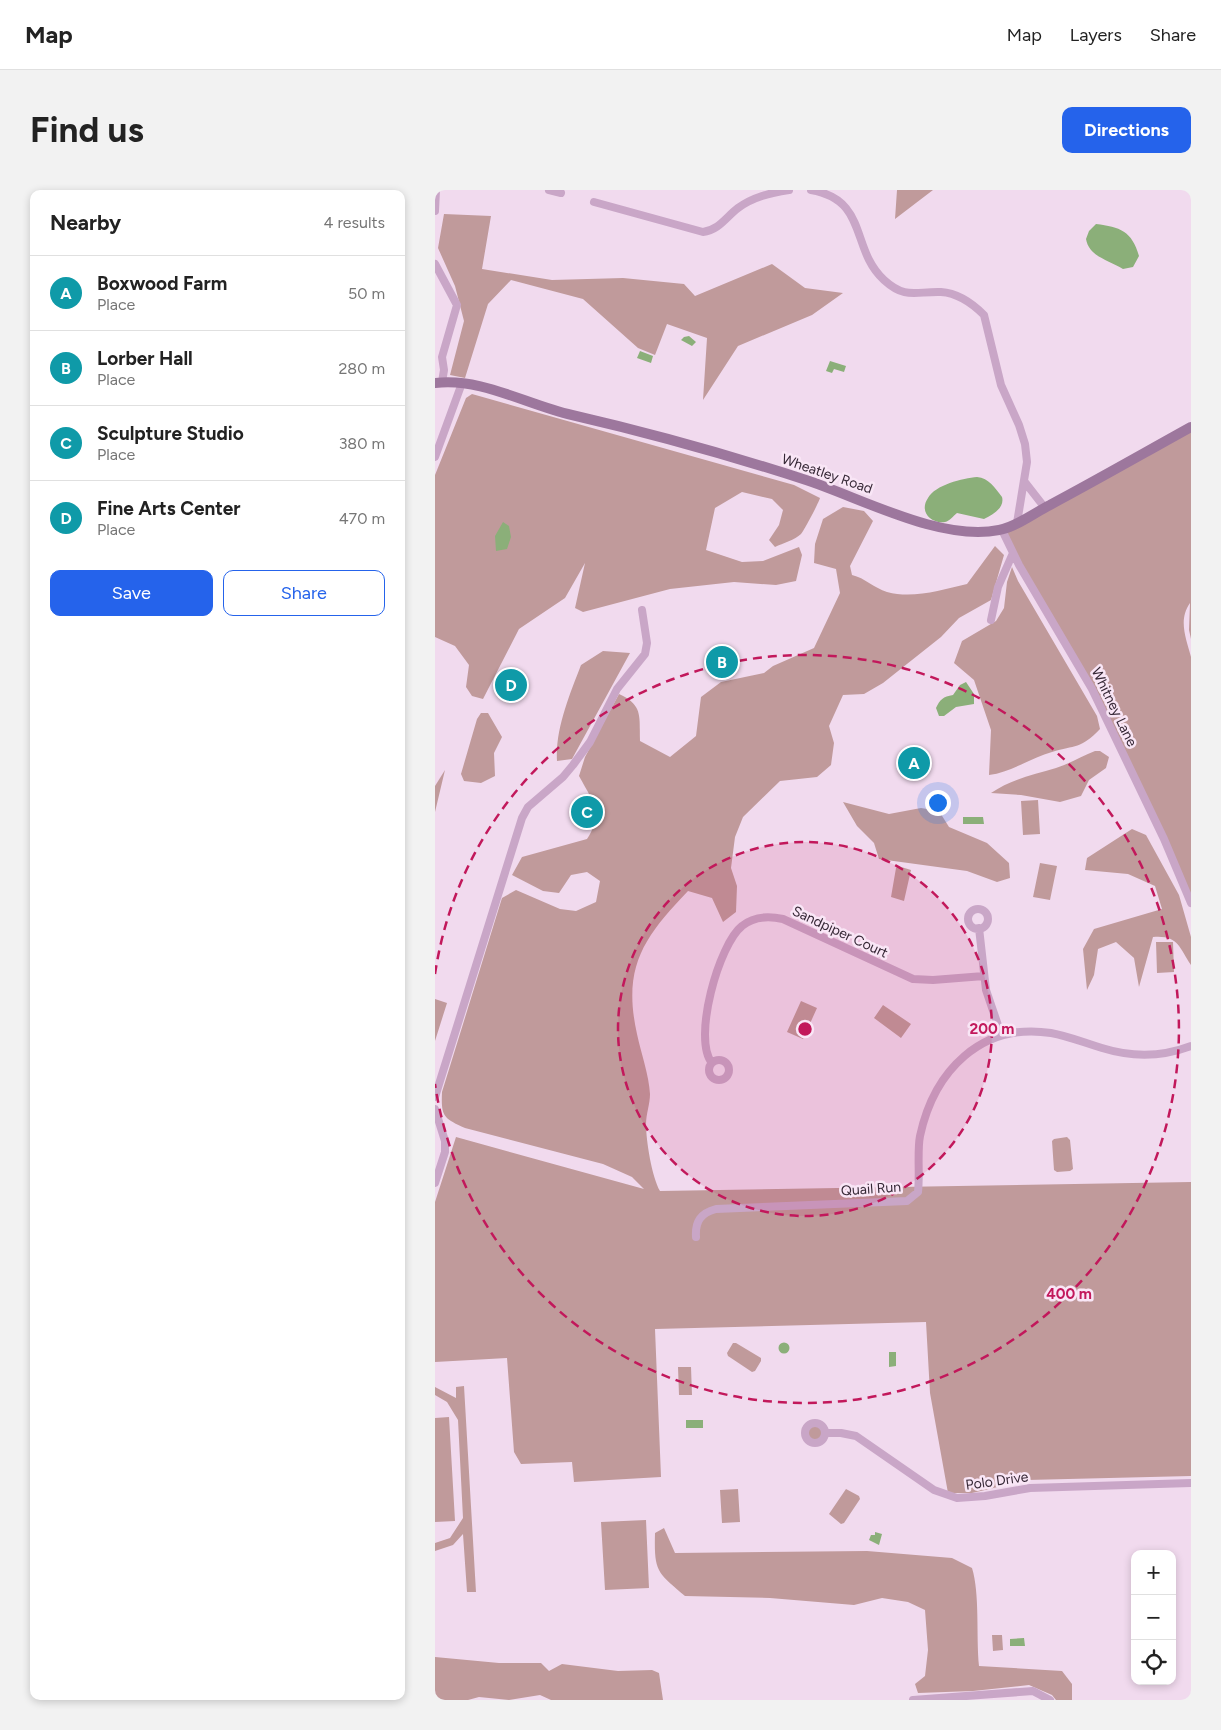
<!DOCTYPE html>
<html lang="en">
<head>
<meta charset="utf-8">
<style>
	:root { --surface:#fff; --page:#f2f2f2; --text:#222; --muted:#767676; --line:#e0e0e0; --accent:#2563eb }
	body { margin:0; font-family:Figtree,sans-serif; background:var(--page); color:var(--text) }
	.controls { position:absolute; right:15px; bottom:15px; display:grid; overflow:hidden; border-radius:10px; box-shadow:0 2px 8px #0003 }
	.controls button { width:45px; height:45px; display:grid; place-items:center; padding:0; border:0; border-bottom:1px solid var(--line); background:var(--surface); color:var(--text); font:25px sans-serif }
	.you { position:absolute; left:502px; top:612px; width:18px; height:18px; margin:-12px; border:4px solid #fff; border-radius:50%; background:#1a73e8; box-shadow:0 0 0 8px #1a73e833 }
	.badge { display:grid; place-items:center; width:32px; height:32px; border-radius:50%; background:var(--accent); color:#fff; font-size:16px; font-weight:700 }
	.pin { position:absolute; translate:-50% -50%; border:2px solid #fff; box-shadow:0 1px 5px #0006 }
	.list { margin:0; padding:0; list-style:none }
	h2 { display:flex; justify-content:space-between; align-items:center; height:65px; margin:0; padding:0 20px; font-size:21px }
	h2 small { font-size:16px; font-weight:400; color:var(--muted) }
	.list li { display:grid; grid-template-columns:32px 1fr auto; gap:15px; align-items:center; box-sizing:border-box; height:75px; padding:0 20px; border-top:1px solid var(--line) }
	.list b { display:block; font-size:19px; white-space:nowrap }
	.list p { margin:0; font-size:16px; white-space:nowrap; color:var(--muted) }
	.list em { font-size:16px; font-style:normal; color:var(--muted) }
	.actions { display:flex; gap:10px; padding:15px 20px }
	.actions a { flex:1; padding:11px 0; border:1px solid var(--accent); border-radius:10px; text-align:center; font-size:18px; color:var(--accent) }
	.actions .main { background:var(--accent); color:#fff }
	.icon { flex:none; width:28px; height:28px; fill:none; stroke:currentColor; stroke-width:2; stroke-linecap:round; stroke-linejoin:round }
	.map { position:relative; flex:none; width:756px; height:1510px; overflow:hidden; border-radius:10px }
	header { display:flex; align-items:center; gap:30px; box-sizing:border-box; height:70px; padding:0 25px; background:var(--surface); border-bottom:1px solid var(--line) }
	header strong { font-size:24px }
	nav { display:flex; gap:28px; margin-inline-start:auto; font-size:18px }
	.intro { display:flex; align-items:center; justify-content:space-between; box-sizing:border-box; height:120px; padding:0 30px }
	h1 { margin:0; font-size:35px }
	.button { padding:12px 22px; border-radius:10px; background:var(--accent); color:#fff; font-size:18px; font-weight:700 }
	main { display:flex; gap:30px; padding:0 30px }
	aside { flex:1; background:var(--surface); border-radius:10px; box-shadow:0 2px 8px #0003 }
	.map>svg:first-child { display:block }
	.green { fill:#c09a9b }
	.water { fill:#8baf79 }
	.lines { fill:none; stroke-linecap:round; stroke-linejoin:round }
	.street { stroke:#c9a6c7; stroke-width:8 }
	.secondary { stroke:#9d779d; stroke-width:10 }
	.ring { fill:none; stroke:#c2185b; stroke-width:2.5; stroke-dasharray:9 6 }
	.labels { text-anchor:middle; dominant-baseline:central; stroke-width:5; stroke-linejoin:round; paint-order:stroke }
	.street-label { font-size:14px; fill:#352735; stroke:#f9e6f6 }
	.centre { fill:#c2185b; stroke:#f9e6f6; stroke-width:2.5 }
	.ring-label { font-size:15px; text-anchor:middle; font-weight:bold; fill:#c2185b; stroke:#f9e6f6; stroke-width:5; stroke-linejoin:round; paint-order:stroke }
</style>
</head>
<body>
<header>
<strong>Map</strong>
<nav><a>Map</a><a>Layers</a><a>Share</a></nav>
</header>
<div class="intro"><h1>Find us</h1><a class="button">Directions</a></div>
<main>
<aside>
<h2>Nearby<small>4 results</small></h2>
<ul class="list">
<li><span class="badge" style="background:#0f9aa8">A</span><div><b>Boxwood Farm</b><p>Place</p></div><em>50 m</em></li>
<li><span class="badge" style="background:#0f9aa8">B</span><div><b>Lorber Hall</b><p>Place</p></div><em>280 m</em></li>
<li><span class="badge" style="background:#0f9aa8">C</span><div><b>Sculpture Studio</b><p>Place</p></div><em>380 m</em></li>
<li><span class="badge" style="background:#0f9aa8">D</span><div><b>Fine Arts Center</b><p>Place</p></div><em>470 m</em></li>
</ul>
<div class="actions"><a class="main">Save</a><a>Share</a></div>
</aside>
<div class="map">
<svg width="756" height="1510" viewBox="0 0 756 1510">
	<rect width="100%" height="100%" fill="#f1daee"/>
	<path class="green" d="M462 0H498L460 29Z
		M9 24 56 26 47 79 117 90 188 88 249 94 260 106 337 74 370 98 408 103 377 125 303 156 268 210 272 148 232 134 220 165 203 158 148 109 76 90 53 114 30 188 15 185 29 131 20 96 3 58Z
		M37 204 359 295 385 308C384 312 369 341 366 344 360 350 348 353 340 357L334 350 344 335 348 320 337 309 307 302 280 318 271 360 307 372 328 371 364 357 367 365 361 391 341 395 299 392 235 399 148 422 140 418 150 373 130 408 84 439 48 509 37 506 31 497 34 475 20 456 0 447V285L31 208Z
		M756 236V449L754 440 755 413C743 430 751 448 756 467V713L657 499 567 340Z
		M408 317 429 321 438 331 415 376 417 385C430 388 439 398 452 402 478 409 506 400 532 394L560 356 569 365 556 410 524 428 506 447 448 493 429 504 408 505 394 536 399 553 396 575 382 587 345 591 308 627 300 647 296 678 302 696 301 722 288 732 277 708 253 701C209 747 187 777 202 844 206 863 214 885 215 904 215 914 211 924 211 934 211 951 217 987 225 1001L756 992V1286L592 1290 537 1303H513L495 1203 491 1132 220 1139 226 1287 139 1292 137 1272 86 1274 79 1262 72 1168 0 1172V1012L21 947 209 999 197 987 168 974 30 938C8 928 6 926 7 902L67 708 81 700 125 719 141 721 161 712 165 691 152 682 136 685 124 703 108 701 77 685 87 667 152 649C169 623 157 610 144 586L150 567 184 504C209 515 204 528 205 551L235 567 261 546 266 507 286 492 329 483 338 476 379 458 405 403 401 379 379 373 380 354 388 329Z
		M577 377 583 391 662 526 665 539C646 559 640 555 617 562 595 568 577 582 554 585L556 540 539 490 519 473 527 451 561 431 569 418 572 392Z
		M168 461 195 463 137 569 122 571C120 539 135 504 146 475Z
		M46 523H53L67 547 59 563 60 586 46 593 29 591 26 584 42 529Z
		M660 561H665L674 567 671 578 654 590 646 606 625 612 586 605 556 603C576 589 598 585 621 578 634 574 647 566 660 561Z
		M10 580 0 622V596Z
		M603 610 605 644 588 645 586 611Z
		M408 612 454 624 486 618 504 621 514 637 552 653 574 673 575 688 562 692 532 681 444 669 439 653 422 636Z
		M697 639 711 645 744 705 756 747V775C744 757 743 745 718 747L704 797 699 768 681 752 663 759 659 785 652 800 648 759 659 739 727 719 720 696 693 684 650 680 652 668Z
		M605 673 622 676 615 710 598 707Z
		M463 676 476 680 469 711 456 707 461 678Z
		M721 752H738L739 782 722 783Z
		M0 809 12 813 0 851Z
		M366 811 382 818 368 849 352 842Z
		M448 815 476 834 466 848 439 828Z
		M632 947 635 950 638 979 635 981 622 982 619 980 617 951 619 949Z
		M298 1153H301L326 1168V1171L320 1181 317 1182 293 1166 292 1163Z
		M243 1177H256L257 1205H244Z
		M29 1196 41 1402H32L28 1344 18 1355 0 1361V1353L15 1348 28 1328 23 1230 12 1212 0 1205V1197L21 1208V1197Z
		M14 1227 20 1331 0 1332V1228Z
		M371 1243a9 9 0 1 1 18 0a9 9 0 1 1-18 0Z
		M303 1299 305 1332 287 1333 285 1300Z
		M411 1299 424 1306 425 1309 409 1333 406 1334 394 1324Z
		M211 1330 214 1398 170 1400 166 1332Z
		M229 1338 240 1363 432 1361 517 1368 537 1378C545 1404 541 1446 544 1476L627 1481 637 1494V1510H621L617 1505 594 1495 538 1501 483 1503 480 1494 490 1486 493 1460 490 1420 473 1412 447 1408 419 1415 335 1408 250 1406C222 1382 219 1382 220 1343Z
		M557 1445H567L568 1460 558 1461Z
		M0 1467 64 1473H106L114 1481 127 1474 183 1481 217 1480 224 1483 228 1510H116L105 1505 74 1510 44 1507 33 1510H0Z"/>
	<path class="water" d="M661 34C685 37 697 41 704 66L698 77 688 79C674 70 654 67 651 49L654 41Z
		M254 146 261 152 257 156 246 150 249 147Z
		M205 161 218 166 216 173 202 168Z
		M395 171 411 176 409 182 399 179 397 183 391 181Z
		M542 287C554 288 560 298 567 307 570 318 557 325 549 329L522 323C518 326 515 331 510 332 495 334 484 321 493 308 500 295 528 288 542 287Z
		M68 332 74 336 76 347 72 359 61 361 60 346Z
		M531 492 539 504V514L521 517 509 526H504L501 518C505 509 508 507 518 505L525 495Z
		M528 627H548L549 634H528Z
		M343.5 1158a5.5 5.5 0 1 1 11 0a5.5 5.5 0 1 1-11 0Z
		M454 1162H461V1176L454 1177Z
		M251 1230H268V1238H251Z
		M440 1342 447 1344 444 1355 434 1350 436 1345H440Z
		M589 1448 590 1456H575V1449Z"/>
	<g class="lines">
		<path class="street" d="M114 0 126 3
			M376 0C434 10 415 59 449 90 471 110 481 101 506 102 522 103 538 114 549 125L566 195 584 235 590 254 592 272 582 333
			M159 12 268 42C284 40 291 27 303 18 318 7 335 3 354 0
			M0 21 1 0
			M0 74 22 115 7 167 9 180 7 192
			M0 267 27 193
			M589 291 610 318
			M567 340 584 375 657 499 729 649 756 713
			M556 430 563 397 578 363
			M533 729a10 10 0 1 1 20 0a10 10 0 1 1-20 0Z
			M544 738 551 800 566 844
			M274 880a10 10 0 1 1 20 0a10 10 0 1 1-20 0Z
			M277 873C257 849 284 754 307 736 319 726 334 726 348 729L478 789 498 790 549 786
			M0 907 87 628 93 617 128 587 138 575 155 552 182 499 210 464 212 453 207 420
			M0 919 10 951V962L0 993
			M261 1047C260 1031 266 1023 281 1019L472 1011 483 1002C485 985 482 961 485 946 499 881 546 832 616 843 633 846 650 853 667 858 696 867 727 867 756 856
			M370 1243a10 10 0 1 1 20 0a10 10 0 1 1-20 0Z
			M390 1243H406L421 1246 499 1300 522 1308 550 1306 595 1298 756 1293
			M478 1510 598 1501 615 1510"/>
		<path class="secondary" d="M0 193C46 187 92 215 137 225 215 243 294 265 371 290 426 308 506 352 564 340 581 337 599 323 615 315 662 290 709 263 756 237"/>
	</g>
	<circle cx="370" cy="839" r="187" fill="#c2185b" fill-opacity=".12"/>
	<g class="ring">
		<circle cx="370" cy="839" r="187"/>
		<path d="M0 784A374 374 0 1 1 0 894"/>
	</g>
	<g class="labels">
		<g class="street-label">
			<text transform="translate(392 284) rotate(19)">Wheatley Road</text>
			<text transform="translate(679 517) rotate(64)">Whitney Lane</text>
			<text transform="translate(405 742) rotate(25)">Sandpiper Court</text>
			<text transform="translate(436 999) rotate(-4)">Quail Run</text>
			<text transform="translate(562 1291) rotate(-8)">Polo Drive</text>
		</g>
	</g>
	<circle cx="370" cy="839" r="8" class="centre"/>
	<g class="ring-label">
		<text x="557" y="844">200 m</text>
		<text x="634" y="1109">400 m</text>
	</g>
</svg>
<div class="controls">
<button>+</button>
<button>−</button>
<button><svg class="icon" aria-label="locate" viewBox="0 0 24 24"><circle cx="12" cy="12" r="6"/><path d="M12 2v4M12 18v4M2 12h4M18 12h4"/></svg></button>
</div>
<div class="you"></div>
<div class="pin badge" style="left:479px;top:573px;background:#0f9aa8">A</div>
<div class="pin badge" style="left:287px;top:472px;background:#0f9aa8">B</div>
<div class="pin badge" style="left:152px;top:622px;background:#0f9aa8">C</div>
<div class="pin badge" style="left:76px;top:495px;background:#0f9aa8">D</div>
</div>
</main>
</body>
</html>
